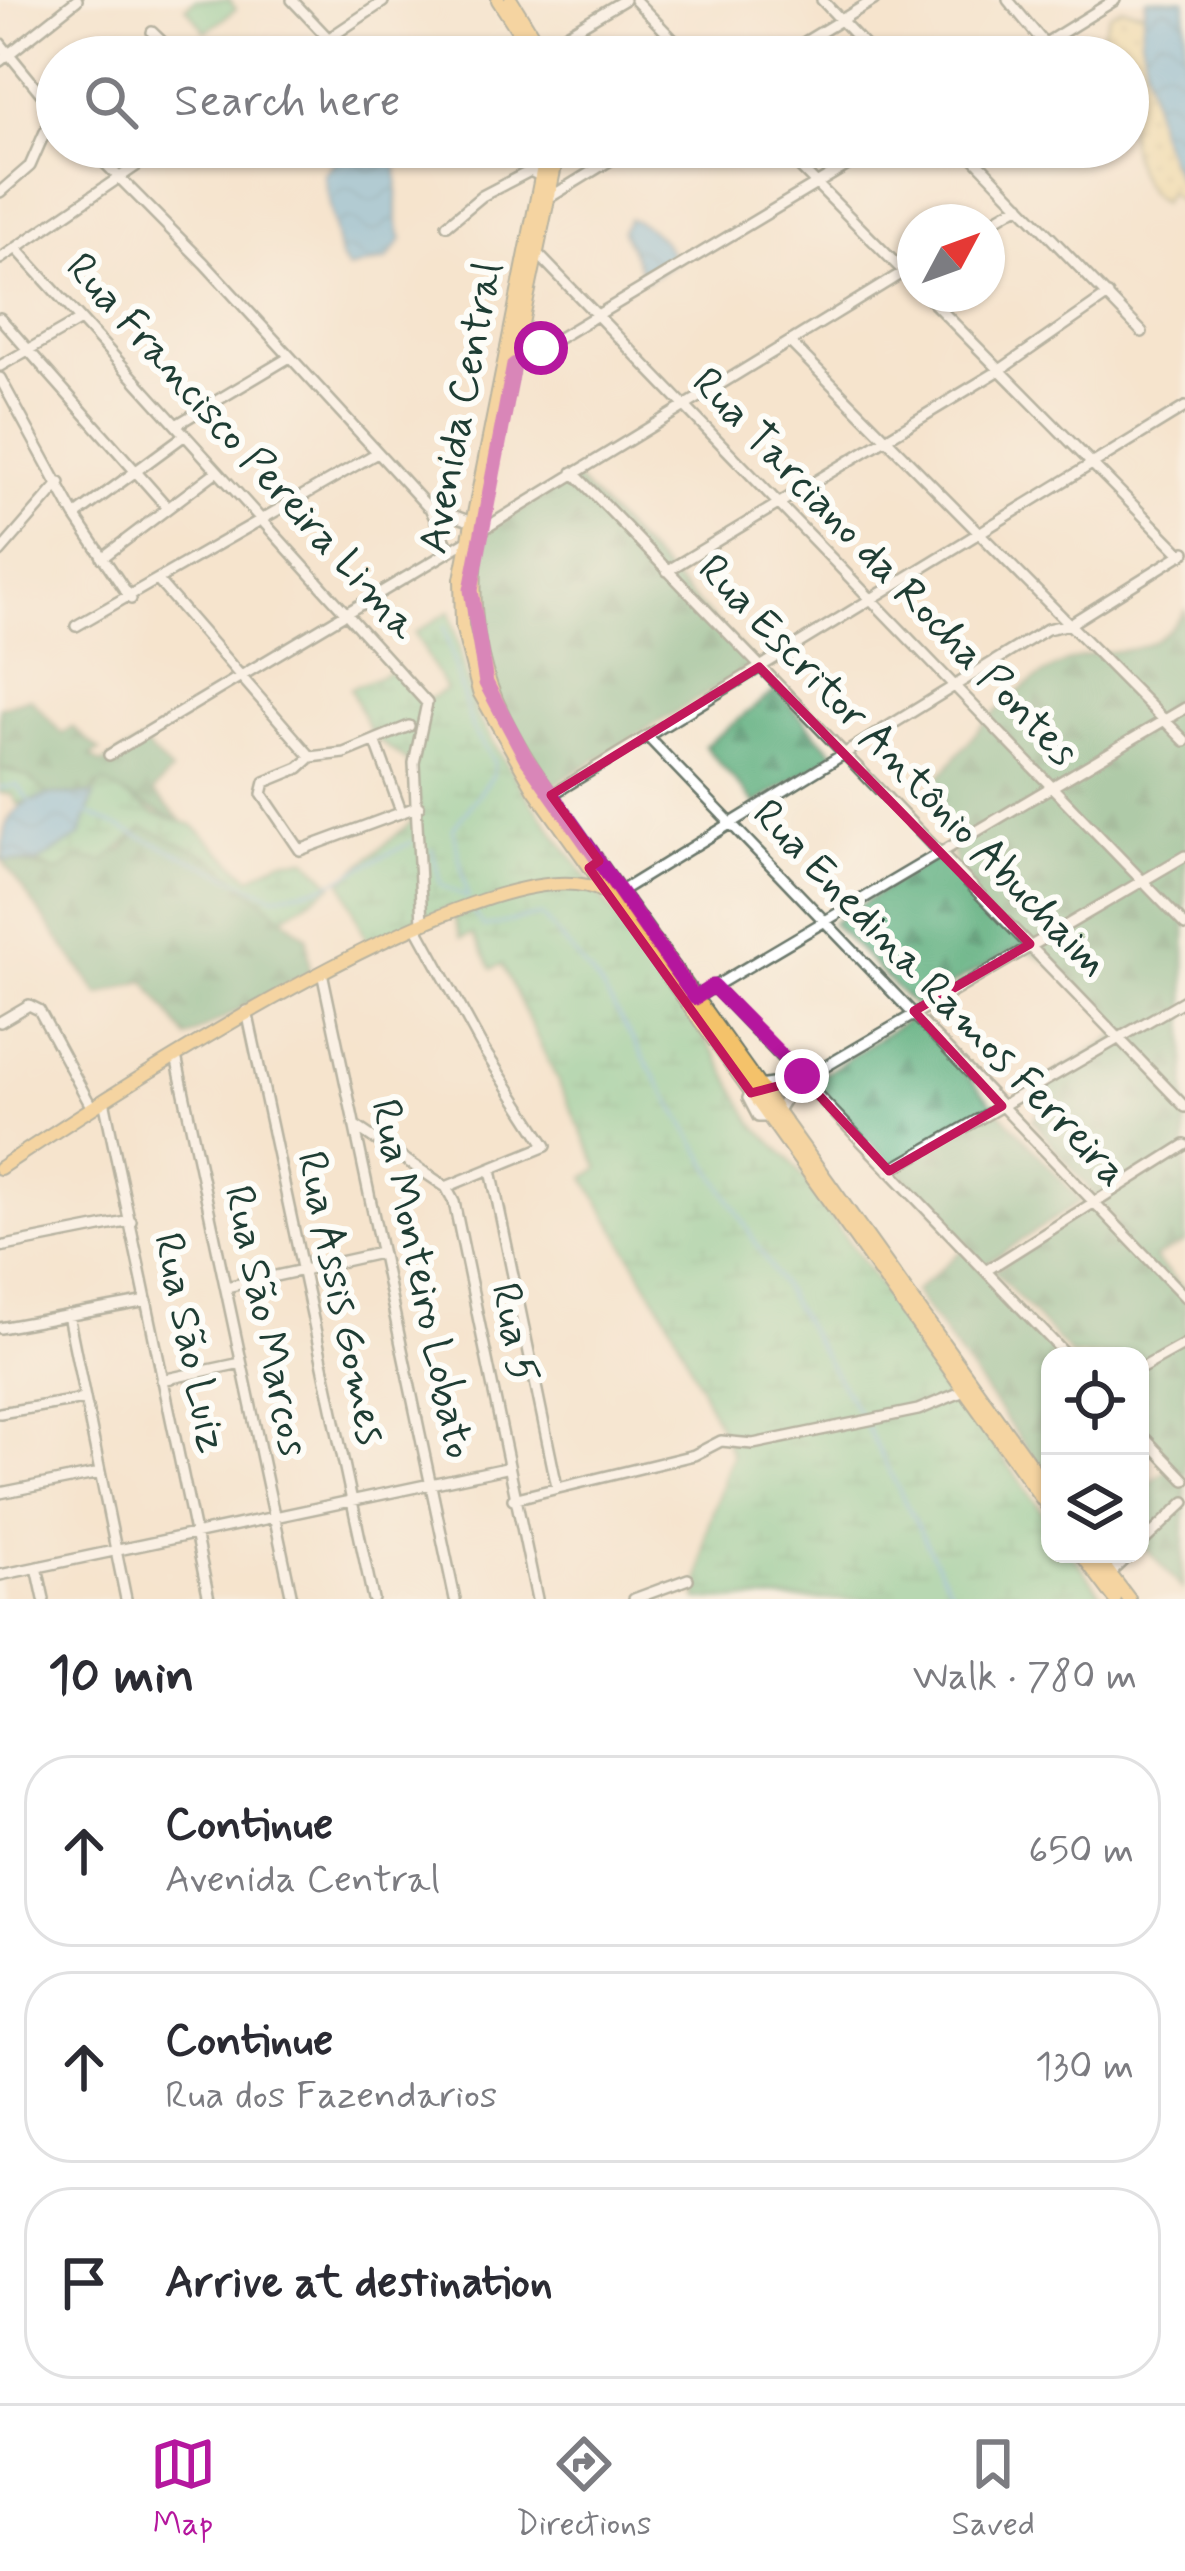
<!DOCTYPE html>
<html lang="en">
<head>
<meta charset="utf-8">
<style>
	:root { --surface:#fff; --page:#f2f2f3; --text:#2b2b33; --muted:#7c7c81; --line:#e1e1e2; --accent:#b5179e }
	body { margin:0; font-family:Mynerve,sans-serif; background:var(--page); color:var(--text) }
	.controls { position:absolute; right:36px; bottom:36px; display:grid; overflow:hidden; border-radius:24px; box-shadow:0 3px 9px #0004 }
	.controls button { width:108px; height:108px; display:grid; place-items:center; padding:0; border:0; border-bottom:3px solid var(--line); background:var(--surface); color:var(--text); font:60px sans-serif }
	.compass { position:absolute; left:897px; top:204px; width:108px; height:108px; border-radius:50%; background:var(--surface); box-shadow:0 3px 9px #0004; rotate:49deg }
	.stop { position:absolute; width:36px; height:36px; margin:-27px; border:9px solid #b5179e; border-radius:50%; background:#fff }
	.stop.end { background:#b5179e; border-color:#fff; box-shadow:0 3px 12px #0008 }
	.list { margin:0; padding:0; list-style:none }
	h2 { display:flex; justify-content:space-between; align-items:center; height:156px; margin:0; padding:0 48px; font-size:51px }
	h2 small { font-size:39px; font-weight:400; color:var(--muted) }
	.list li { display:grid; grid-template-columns:78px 1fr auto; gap:36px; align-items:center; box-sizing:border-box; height:192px; margin:0 24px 24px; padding:0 24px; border:3px solid var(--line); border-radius:48px }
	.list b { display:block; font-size:45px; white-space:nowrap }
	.list p { margin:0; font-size:39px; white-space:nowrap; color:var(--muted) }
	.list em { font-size:39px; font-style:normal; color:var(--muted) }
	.icon { flex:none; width:66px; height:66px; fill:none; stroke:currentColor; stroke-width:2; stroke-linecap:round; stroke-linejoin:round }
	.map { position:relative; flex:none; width:1185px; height:1599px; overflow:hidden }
	.search { position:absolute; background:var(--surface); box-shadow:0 3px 9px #0004; left:36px; right:36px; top:36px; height:132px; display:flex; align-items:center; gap:30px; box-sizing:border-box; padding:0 42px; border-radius:66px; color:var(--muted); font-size:45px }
	.sheet { height:804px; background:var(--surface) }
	nav { display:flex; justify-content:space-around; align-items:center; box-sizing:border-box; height:168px; border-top:3px solid var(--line); background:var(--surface); font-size:33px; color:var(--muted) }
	nav a { display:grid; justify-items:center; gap:6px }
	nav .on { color:var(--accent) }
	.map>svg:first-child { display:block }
	.grass { fill:#6ec890; stroke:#468262; stroke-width:3 }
	.forest { fill:url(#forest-firs); stroke:#3c7457; stroke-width:3 }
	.wetland { fill:url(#wetland-marsh); stroke:#468262; stroke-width:3 }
	.sand { fill:url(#sand-dots); stroke:#868c69; stroke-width:3 }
	.water { fill:url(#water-waves); stroke:#3e7586; stroke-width:3 }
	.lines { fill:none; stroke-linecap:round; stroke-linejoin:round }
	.stream { stroke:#5eadd8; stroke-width:3 }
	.minor-casing { stroke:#6a776a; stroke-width:14 }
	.major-casing { stroke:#6a776a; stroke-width:16 }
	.minor { stroke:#fff; stroke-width:9 }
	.major { stroke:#f4c26a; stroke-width:12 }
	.route { stroke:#b5179e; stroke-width:15 }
	.marked { fill:none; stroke:#c2185b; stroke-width:9; stroke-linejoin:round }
	.labels { text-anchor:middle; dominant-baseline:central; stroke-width:12; stroke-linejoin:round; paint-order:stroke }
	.street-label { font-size:42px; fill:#1f3d34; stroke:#fdfcf7 }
</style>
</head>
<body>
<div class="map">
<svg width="1185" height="1599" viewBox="0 0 1185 1599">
	<defs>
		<pattern id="forest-firs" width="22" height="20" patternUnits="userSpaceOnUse" patternTransform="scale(3)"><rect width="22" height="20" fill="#5aac7a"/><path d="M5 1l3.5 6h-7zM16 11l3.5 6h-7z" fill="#4a8d65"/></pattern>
		<pattern id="wetland-marsh" width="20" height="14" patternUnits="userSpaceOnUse" patternTransform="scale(3)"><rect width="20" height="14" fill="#6ec890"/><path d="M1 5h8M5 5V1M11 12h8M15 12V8" fill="none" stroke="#5aa476"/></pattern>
		<pattern id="sand-dots" width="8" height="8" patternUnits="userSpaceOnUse" patternTransform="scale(3)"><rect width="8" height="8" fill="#eeda9e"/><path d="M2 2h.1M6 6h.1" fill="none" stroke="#ccbc89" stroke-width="1.8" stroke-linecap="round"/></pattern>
		<pattern id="water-waves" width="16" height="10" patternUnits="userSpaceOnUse" patternTransform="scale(3)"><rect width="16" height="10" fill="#5eadd8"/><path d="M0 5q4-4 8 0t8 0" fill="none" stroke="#4d8eb0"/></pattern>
	</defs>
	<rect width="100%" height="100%" fill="#fdfcf7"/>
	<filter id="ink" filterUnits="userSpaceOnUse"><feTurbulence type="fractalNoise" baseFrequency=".00833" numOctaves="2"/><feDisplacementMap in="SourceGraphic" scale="24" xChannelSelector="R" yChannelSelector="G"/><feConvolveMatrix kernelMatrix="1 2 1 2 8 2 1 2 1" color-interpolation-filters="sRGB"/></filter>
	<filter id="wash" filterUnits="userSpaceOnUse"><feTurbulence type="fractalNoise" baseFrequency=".004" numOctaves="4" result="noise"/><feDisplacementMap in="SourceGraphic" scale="48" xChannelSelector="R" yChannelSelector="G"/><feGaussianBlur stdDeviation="2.7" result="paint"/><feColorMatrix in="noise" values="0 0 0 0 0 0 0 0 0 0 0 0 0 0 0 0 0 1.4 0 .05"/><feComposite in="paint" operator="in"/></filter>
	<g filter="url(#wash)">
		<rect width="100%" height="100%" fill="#f5e4cd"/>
		<path class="grass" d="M195 0H229L236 9 206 32 186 7Z"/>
		<path class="forest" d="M574 477 756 664 554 785C511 754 476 651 475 599 475 578 480 555 483 534Z
			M1185 611V1242L1154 1258 1185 1290V1477L1140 1430V1356H1072L994 1271 1090 1206 1130 1239 1032 1120 1047 1101 1040 1082 1122 1032 1066 974 1020 946 914 1006 832 923 938 855 957 870 934 784C971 737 1006 691 1062 664 1113 639 1144 669 1185 611Z
			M776 690 835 754 755 804 705 746Z
			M30 698 62 734 72 727 100 751 90 756 101 764 142 742 171 772 153 792 181 820C149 812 128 791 97 784L90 794 49 795 15 771 0 768V707Z
			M143 827 210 857 307 937 310 971 187 1038 145 981 99 995 0 857 57 872 77 858 122 851Z
			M913 1016 1081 1201 979 1268 1061 1356H1050V1481L914 1292 968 1245 812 1082Z
			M1168 1469 1185 1486 1182 1589 1146 1548 1140 1553V1490Z"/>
		<path class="wetland" d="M450 611 476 714 522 789 717 1056 753 1123 790 1160 1050 1523V1554H1072L1105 1599H697L706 1532 732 1455 672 1325 585 1178 599 1168 502 964 492 969 473 934 461 938 450 907 368 944 342 881 421 814 407 761 372 736 350 688 393 671 421 703 446 690 415 633Z
			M0 768 28 777 49 795 17 804 12 794 0 793Z
			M104 782 154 814 193 825 250 878 282 860 308 859 333 885 283 917 210 857 143 827 105 861 77 858 57 872 37 863 80 836 94 796 90 794Z"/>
		<path class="sand" d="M1122 8 1147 13 1141 38 1177 179 1185 183V205L1168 192 1162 203C1120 177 1128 98 1128 57H1106L1099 41 1110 14Z"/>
		<path class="water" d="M1146 0H1185V183L1177 179 1158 131 1141 38Z
			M368 147H390C407 178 389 206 402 239L387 260 348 269 340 258 324 174 340 154Z
			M629 219C648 222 669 244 675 262L646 281 622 230Z
			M49 795H94L80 836 37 863 3 860C0 819 12 805 49 795Z"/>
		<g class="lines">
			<path class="stream" d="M444 627 472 728 494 762 493 775 453 829 468 898
				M0 788 17 785 31 803
				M87 813 273 896 325 886 412 842
				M432 849 441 885 466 897
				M473 912 484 927 541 915 600 985 861 1417
				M866 1426 955 1599"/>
		</g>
	</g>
	<g filter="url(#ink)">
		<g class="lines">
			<defs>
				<path id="minor" d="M292 0 346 57
					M635 0 690 57
					M822 0 876 57
					M1008 0 1043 42
					M152 32 178 57
					M0 43 57 113
					M543 48 624 0
					M301 57 383 2
					M780 57 874 0
					M1023 57 1115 0
					M0 61 77 0
					M89 147 204 263 427 506 469 521
					M780 147 915 283
					M963 147 1142 332
					M0 192 30 166 54 111
					M552 196 632 147
					M987 224 1020 205
					M447 225 482 196 530 171 542 177
					M16 248 427 703 414 763 422 923
					M539 255 1185 925
					M0 259 164 147
					M925 294 1182 555
					M0 318 168 508
					M790 342 1185 741
					M514 365 878 147
					M0 366 80 320
					M0 378 75 516 131 599
					M176 425 290 357
					M573 472 1185 1107
					M431 510 450 551
					M75 516 185 435
					M479 532 915 265
					M0 552 60 483
					M102 558 217 471
					M667 571 1000 370 1108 295
					M159 582 311 757
					M76 626 377 453
					M409 726 344 753 311 757 299 768 265 782 262 794 300 850 419 806
					M647 736 1185 1297
					M375 740 401 811
					M109 755 465 542
					M551 795 1185 407
					M621 891 1047 629 1070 624 1185 552
					M416 926 484 1050 546 1146 446 1187
					M322 972 455 1599
					M713 986 1067 1356
					M695 998 1185 708
					M247 1011 373 1599
					M0 1022 29 1005 39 1010 92 1108
					M176 1056 292 1599
					M804 1079 759 1086 748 1098 758 1117H774L792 1088 804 1079 1185 856
					M104 1100 209 1599
					M357 1127 446 1187 454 1202 537 1599
					M491 1170 557 1487
					M889 1171 1185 1000
					M0 1247 131 1221
					M987 1270 1185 1145
					M226 1287 380 1253
					M68 1315 126 1599
					M0 1328 147 1301
					M1140 1369 1185 1344
					M162 1380 241 1363
					M0 1413 84 1399
					M1140 1433 1185 1480
					M0 1493 100 1473
					M513 1499 694 1455 721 1441 753 1444 918 1410 964 1391
					M1140 1545 1185 1502
					M37 1567 44 1599
					M1110 1574 1131 1554
					M0 1575 506 1468
					M634 1599 688 1579"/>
				<path id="major" d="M498 0 535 57
					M511 0 546 57
					M547 147 461 579 462 626 479 692 534 789 1050 1510
					M559 147 478 533C465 645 488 703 551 795L1050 1492
					M0 1168C95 1105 501 833 603 892
					M1081 1554 1115 1599
					M1095 1554 1129 1599"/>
			</defs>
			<use href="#minor" class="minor-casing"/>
			<use href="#major" class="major-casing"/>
			<use href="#minor" class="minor"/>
			<use href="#major" class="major"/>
		</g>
	</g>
	<g class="lines" filter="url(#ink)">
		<path class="route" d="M541 348 514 365 471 590 486 683 526 758 695 998 713 986 802 1076"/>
	</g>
	<path d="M0 0H1185V1599H0ZM759 667 1030 944 914 1011 1002 1106 889 1171 804 1079 751 1093 589 868 599 861 551 795Z" fill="#f5e4cd" fill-opacity=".55" fill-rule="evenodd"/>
	<path class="marked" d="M759 667 1030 944 914 1011 1002 1106 889 1171 804 1079 751 1093 589 868 599 861 551 795Z"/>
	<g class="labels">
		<g class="street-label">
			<text transform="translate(462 408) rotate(-79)">Avenida Central</text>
			<text transform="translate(241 447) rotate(48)">Rua Francisco Pereira Lima</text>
			<text transform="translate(884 568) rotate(46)">Rua Tarciano da Rocha Pontes</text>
			<text transform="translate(902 767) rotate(46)">Rua Escritor Antônio Abuchaim</text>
			<text transform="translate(939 994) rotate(46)">Rua Enedina Ramos Ferreira</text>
			<text transform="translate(421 1279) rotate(78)">Rua Monteiro Lobato</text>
			<text transform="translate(340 1298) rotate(78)">Rua Assis Gomes</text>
			<text transform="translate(265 1321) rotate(78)">Rua São Marcos</text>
			<text transform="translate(513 1333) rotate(79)">Rua 5</text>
			<text transform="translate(189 1343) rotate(78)">Rua São Luiz</text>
		</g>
	</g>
</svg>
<div class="controls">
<button><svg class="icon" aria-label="locate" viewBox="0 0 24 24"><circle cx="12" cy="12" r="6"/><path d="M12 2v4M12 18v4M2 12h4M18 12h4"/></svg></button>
<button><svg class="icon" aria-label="layers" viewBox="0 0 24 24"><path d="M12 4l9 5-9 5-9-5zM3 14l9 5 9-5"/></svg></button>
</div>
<svg class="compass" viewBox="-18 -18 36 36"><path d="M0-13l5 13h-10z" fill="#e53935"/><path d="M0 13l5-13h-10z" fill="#7c7c81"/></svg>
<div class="stop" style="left:541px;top:348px"></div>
<div class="stop end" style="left:802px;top:1076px"></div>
<div class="search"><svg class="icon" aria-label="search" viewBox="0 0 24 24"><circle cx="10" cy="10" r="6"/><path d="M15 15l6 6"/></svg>Search here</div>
</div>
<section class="sheet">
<h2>10 min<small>Walk · 780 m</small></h2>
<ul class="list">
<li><svg class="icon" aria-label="ahead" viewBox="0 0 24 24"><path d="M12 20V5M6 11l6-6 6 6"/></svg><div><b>Continue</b><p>Avenida Central</p></div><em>650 m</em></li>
<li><svg class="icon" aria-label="ahead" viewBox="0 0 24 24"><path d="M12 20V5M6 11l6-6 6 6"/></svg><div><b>Continue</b><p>Rua dos Fazendarios</p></div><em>130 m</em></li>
<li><svg class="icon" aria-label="arrive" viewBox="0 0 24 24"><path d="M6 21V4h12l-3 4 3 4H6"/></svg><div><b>Arrive at destination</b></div></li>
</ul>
</section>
<nav>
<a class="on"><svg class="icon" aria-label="map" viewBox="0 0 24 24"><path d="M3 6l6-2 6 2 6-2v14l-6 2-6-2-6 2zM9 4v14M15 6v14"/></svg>Map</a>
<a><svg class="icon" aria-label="directions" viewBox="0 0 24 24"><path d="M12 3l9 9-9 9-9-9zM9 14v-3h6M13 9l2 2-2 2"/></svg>Directions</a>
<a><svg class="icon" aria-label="saved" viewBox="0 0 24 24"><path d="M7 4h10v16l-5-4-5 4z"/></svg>Saved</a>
</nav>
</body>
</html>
